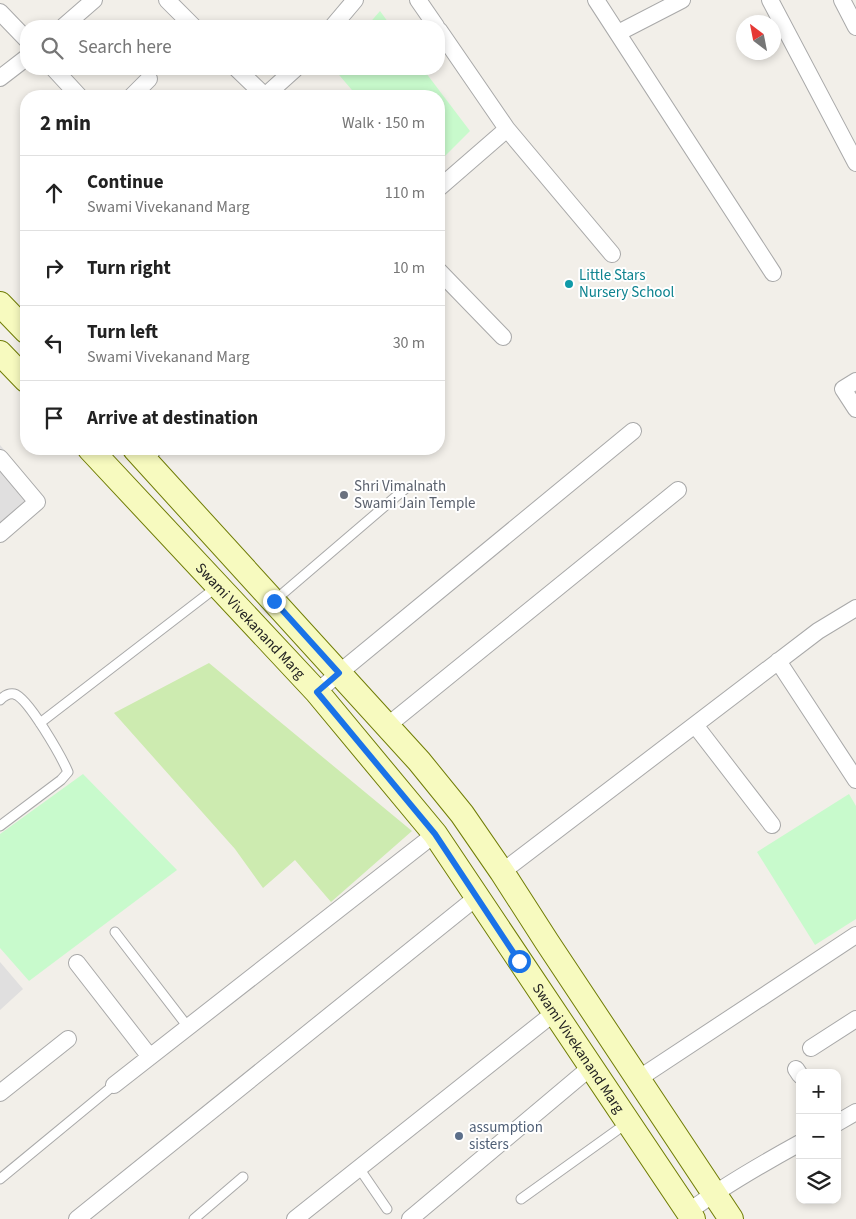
<!DOCTYPE html>
<html lang="en">
<head>
<meta charset="utf-8">
<style>
	:root { --surface:#fff; --page:#f6f6f6; --text:#222; --muted:#767676; --line:#e0e0e0 }
	body { margin:0; font-family:"Source Sans 3",sans-serif; background:var(--page); color:var(--text) }
	.controls { position:absolute; right:15px; bottom:15px; display:grid; overflow:hidden; border-radius:10px; box-shadow:0 2px 8px #0003 }
	.controls button { width:45px; height:45px; display:grid; place-items:center; padding:0; border:0; border-bottom:1px solid var(--line); background:var(--surface); color:var(--text); font:25px sans-serif }
	.compass { position:absolute; left:736px; top:15px; width:45px; height:45px; border-radius:50%; background:var(--surface); box-shadow:0 2px 8px #0003; rotate:328deg }
	.stop { position:absolute; width:15px; height:15px; margin:-11px; border:4px solid #1a73e8; border-radius:50%; background:#fff }
	.stop.end { background:#1a73e8; border-color:#fff; box-shadow:0 1px 5px #0008 }
	.list { margin:0; padding:0; list-style:none }
	h2 { display:flex; justify-content:space-between; align-items:center; height:65px; margin:0; padding:0 20px; font-size:21px }
	h2 small { font-size:16px; font-weight:400; color:var(--muted) }
	.list li { display:grid; grid-template-columns:32px 1fr auto; gap:15px; align-items:center; box-sizing:border-box; height:75px; padding:0 20px; border-top:1px solid var(--line) }
	.list b { display:block; font-size:19px; white-space:nowrap }
	.list p { margin:0; font-size:16px; white-space:nowrap; color:var(--muted) }
	.list em { font-size:16px; font-style:normal; color:var(--muted) }
	.icon { flex:none; width:28px; height:28px; fill:none; stroke:currentColor; stroke-width:2; stroke-linecap:round; stroke-linejoin:round }
	.map { position:relative; flex:none; width:856px; height:1219px; overflow:hidden }
	.search { position:absolute; background:var(--surface); box-shadow:0 2px 8px #0003; left:20px; top:20px; width:425px; height:55px; display:flex; align-items:center; gap:12px; box-sizing:border-box; padding:0 18px; border-radius:20px; color:var(--muted); font-size:19px }
	.panel { position:absolute; background:var(--surface); box-shadow:0 2px 8px #0003; left:20px; top:90px; width:425px; height:365px; border-radius:20px }
	.map>svg:first-child { display:block }
	.residential { fill:#e0dfdf }
	.grass { fill:#cdebb0 }
	.park { fill:#c8facc }
	.lines { fill:none; stroke-linecap:round; stroke-linejoin:round }
	.lane-casing { stroke:#a9a9a9; stroke-width:11 }
	.street-casing { stroke:#a9a9a9; stroke-width:18 }
	.secondary-casing { stroke:#707d05; stroke-width:26 }
	.lane { stroke:#fff; stroke-width:9 }
	.street { stroke:#fff; stroke-width:16 }
	.secondary { stroke:#f7fabf; stroke-width:24 }
	.route { stroke:#1a73e8; stroke-width:6 }
	.culture-dot { fill:#0f9aa8; stroke:#fff; stroke-width:2 }
	.worship-dot { fill:#6b7280; stroke:#fff; stroke-width:2 }
	.service-dot { fill:#5c6f8a; stroke:#fff; stroke-width:2 }
	.labels { text-anchor:middle; dominant-baseline:central; stroke-width:4; stroke-linejoin:round; paint-order:stroke }
	.culture-label { font-size:15px; fill:#0d838f; stroke:#fff; text-anchor:start }
	.worship-label { font-size:15px; fill:#5b616d; stroke:#fff; text-anchor:start }
	.street-label { font-size:15px; fill:#222; stroke:#fff }
	.service-label { font-size:15px; fill:#4e5e75; stroke:#fff; text-anchor:start }
</style>
</head>
<body>
<div class="map">
<svg width="856" height="1219" viewBox="0 0 856 1219">
	<rect width="100%" height="100%" fill="#f2efe9"/>
	<path class="residential" d="M0 445 45 498 0 538Z
		M0 962 23 989 0 1010Z"/>
	<path class="grass" d="M209 663 412 831 331 902 295 860 263 888 235 849 114 713Z"/>
	<path class="park" d="M380 11 391 26H367Z
		M334 69H423L470 131 439 162V96H357Z
		M83 774 177 870 29 981 0 948V834Z
		M849 794 856 806V919L815 945 757 852Z"/>
	<g class="lines">
		<defs>
			<path id="lane" d="M146 460 159 449
				M274 601 406 488
				M0 700C4 696 8 693 14 694 28 697 62 758 68 772L61 780 0 826
				M40 723 218 586
				M115 932 188 1027
				M359 1168 387 1209
				M0 1179 114 1085
				M521 1199 627 1123
				M194 1219 243 1177"/>
			<path id="street" d="M167 0 193 26
				M418 0 436 26
				M596 0 773 273
				M770 0 856 163
				M842 0 856 27
				M0 12 26 39
				M64 26 94 0
				M333 26 355 0
				M439 30 507 129 612 254
				M618 33 682 0
				M54 69 79 96
				M237 69 265 96
				M0 78 26 58
				M132 96 149 79
				M265 96 295 69
				M439 188 507 129
				M439 271 503 337
				M856 381 843 389 856 409
				M0 458 37 502 0 534
				M778 661 856 780
				M317 692 339 673 633 431
				M695 725 772 825
				M387 726 678 490
				M502 872 818 631 856 608
				M77 963 150 1057
				M811 1048 856 1019
				M796 1069 800 1075
				M638 1079 856 935
				M114 1085 435 834
				M0 1093 68 1039
				M837 1123 856 1112
				M688 1212C725 1185 760 1165 800 1143
				M77 1219 477 897
				M295 1219 554 1013
				M410 1219 591 1067"/>
			<g id="secondary">
				<path d="M0 304 26 331"/>
				<path d="M0 353 26 380"/>
				<path id="s1" d="M90 449 317 692 435 834 693 1219"/>
				<path d="M135 449 419 761 462 814 502 872 547 942 731 1219"/>
			</g>
		</defs>
		<use href="#lane" class="lane-casing"/>
		<use href="#street" class="street-casing"/>
		<use href="#secondary" class="secondary-casing"/>
		<use href="#lane" class="lane"/>
		<use href="#street" class="street"/>
		<use href="#secondary" class="secondary"/>
	</g>
	<g class="lines">
		<path class="route" d="M274 601 339 673 317 692 435 834 519 961"/>
	</g>
	<circle class="culture-dot" cx="569" cy="284" r="5"/>
	<circle class="worship-dot" cx="344" cy="495" r="5"/>
	<circle class="service-dot" cx="459" cy="1136" r="5"/>
	<g class="labels">
		<g class="culture-label">
			<text x="579" y="275">Little Stars<tspan x="579" dy="17">Nursery School</tspan></text>
		</g>
		<g class="worship-label">
			<text x="354" y="486">Shri Vimalnath<tspan x="354" dy="17">Swami Jain Temple</tspan></text>
		</g>
		<g class="street-label">
			<text stroke="none"><textPath href="#s1" startOffset="235">Swami Vivekanand Marg</textPath></text>
			<text stroke="none"><textPath href="#s1" startOffset="775">Swami Vivekanand Marg</textPath></text>
		</g>
		<g class="service-label">
			<text x="469" y="1127">assumption<tspan x="469" dy="17">sisters</tspan></text>
		</g>
	</g>
</svg>
<div class="controls">
<button>+</button>
<button>−</button>
<button><svg class="icon" aria-label="layers" viewBox="0 0 24 24"><path d="M12 4l9 5-9 5-9-5zM3 14l9 5 9-5"/></svg></button>
</div>
<svg class="compass" viewBox="-18 -18 36 36"><path d="M0-13l5 13h-10z" fill="#e53935"/><path d="M0 13l5-13h-10z" fill="#767676"/></svg>
<div class="stop" style="left:519px;top:961px"></div>
<div class="stop end" style="left:274px;top:601px"></div>
<div class="search"><svg class="icon" aria-label="search" viewBox="0 0 24 24"><circle cx="10" cy="10" r="6"/><path d="M15 15l6 6"/></svg>Search here</div>
<section class="panel">
<h2>2 min<small>Walk · 150 m</small></h2>
<ul class="list">
<li><svg class="icon" aria-label="ahead" viewBox="0 0 24 24"><path d="M12 20V5M6 11l6-6 6 6"/></svg><div><b>Continue</b><p>Swami Vivekanand Marg</p></div><em>110 m</em></li>
<li><svg class="icon" aria-label="right" viewBox="0 0 24 24"><path d="M7 20v-9h11M14 6l5 5-5 5"/></svg><div><b>Turn right</b></div><em>10 m</em></li>
<li><svg class="icon" aria-label="left" viewBox="0 0 24 24"><path d="M17 20v-9H6M10 6l-5 5 5 5"/></svg><div><b>Turn left</b><p>Swami Vivekanand Marg</p></div><em>30 m</em></li>
<li><svg class="icon" aria-label="arrive" viewBox="0 0 24 24"><path d="M6 21V4h12l-3 4 3 4H6"/></svg><div><b>Arrive at destination</b></div></li>
</ul>
</section>
</div>
</body>
</html>
